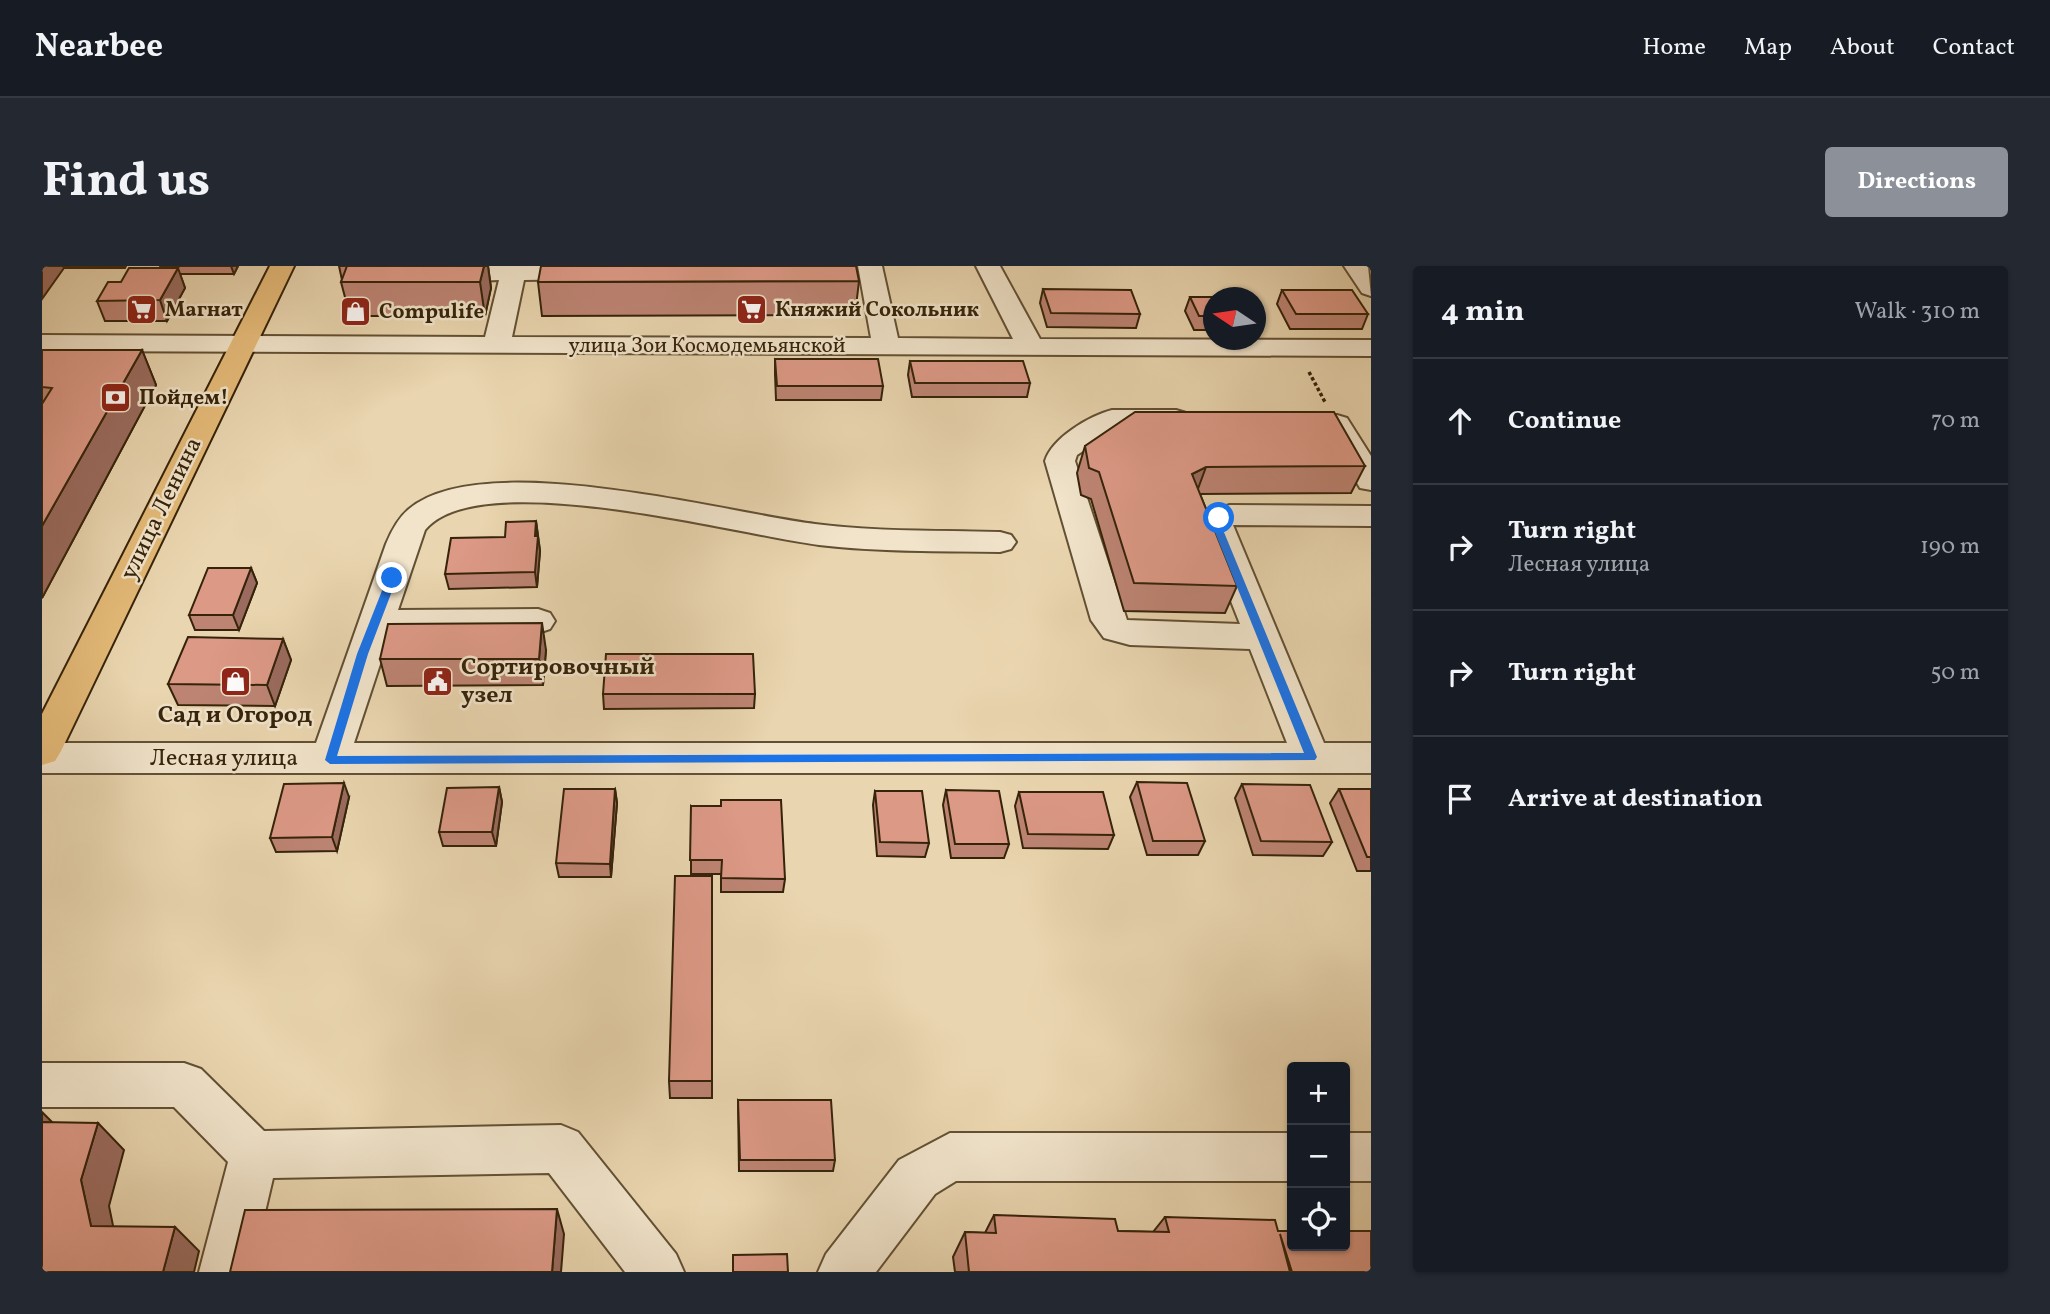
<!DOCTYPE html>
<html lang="en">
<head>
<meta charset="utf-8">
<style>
	:root { --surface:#171b24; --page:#242831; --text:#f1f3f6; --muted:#9ea1a6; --line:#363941; --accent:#8c9099 }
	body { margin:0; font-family:Vollkorn,serif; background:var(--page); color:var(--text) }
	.controls { position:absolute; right:21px; bottom:21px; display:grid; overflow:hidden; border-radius:7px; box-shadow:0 2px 5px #0004 }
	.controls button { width:63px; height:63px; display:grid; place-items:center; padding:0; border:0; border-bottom:2px solid var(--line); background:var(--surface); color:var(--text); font:35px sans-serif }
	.compass { position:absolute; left:1161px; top:21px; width:63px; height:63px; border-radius:50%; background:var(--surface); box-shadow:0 2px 5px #0004; rotate:283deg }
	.stop { position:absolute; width:21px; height:21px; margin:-16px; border:5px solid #1a73e8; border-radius:50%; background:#fff }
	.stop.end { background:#1a73e8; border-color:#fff; box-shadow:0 2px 7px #0008 }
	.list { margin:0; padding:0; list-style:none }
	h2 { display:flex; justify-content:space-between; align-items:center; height:91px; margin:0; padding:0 28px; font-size:30px }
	h2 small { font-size:23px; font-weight:400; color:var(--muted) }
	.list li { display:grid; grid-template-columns:46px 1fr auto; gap:21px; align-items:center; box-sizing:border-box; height:126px; padding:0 28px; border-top:2px solid var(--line) }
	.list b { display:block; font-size:26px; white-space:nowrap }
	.list p { margin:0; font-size:23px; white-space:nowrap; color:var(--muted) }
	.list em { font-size:23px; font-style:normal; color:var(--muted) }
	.icon { flex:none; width:38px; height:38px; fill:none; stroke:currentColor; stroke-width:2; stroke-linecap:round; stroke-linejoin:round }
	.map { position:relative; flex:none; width:1329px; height:1006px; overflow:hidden; border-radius:7px }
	header { display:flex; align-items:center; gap:42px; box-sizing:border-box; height:98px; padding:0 35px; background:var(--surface); border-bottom:2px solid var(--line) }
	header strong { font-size:33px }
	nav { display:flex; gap:38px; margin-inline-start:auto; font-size:24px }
	.intro { display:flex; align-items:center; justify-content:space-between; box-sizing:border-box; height:168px; padding:0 42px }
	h1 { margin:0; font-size:49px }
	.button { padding:18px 32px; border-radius:7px; background:var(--accent); color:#fff; font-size:24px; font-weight:700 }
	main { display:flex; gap:42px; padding:0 42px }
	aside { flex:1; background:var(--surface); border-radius:7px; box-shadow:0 2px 5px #0004 }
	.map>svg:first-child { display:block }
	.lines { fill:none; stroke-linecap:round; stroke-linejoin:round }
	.minor-casing { stroke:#625033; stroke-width:4 }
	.major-casing { stroke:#35230a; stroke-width:4 }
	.path { stroke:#35230a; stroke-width:3.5; stroke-dasharray:3.5 2.5; stroke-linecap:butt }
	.minor { fill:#f1e4cb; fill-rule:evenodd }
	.major { fill:#e4ba78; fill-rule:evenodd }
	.wall { fill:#bd8473; stroke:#35230a; stroke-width:2 }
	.shaded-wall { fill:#9a6b5e; stroke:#35230a; stroke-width:2 }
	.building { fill:#dc9986; stroke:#35230a; stroke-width:2 }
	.route { fill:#1a73e8 }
	.labels { text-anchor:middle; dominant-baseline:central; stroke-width:5; stroke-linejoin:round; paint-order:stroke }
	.far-poi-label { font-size:21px; font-weight:bold; fill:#35230a; stroke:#f1e4cb; text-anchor:start }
	.far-street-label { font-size:21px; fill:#35230a; stroke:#f1e4cb }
	.street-label { font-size:24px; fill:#35230a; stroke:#f1e4cb }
	.poi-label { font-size:24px; font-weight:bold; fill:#35230a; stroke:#f1e4cb; text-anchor:start }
</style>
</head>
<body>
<header>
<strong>Nearbee</strong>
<nav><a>Home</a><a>Map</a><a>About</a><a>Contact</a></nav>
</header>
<div class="intro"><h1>Find us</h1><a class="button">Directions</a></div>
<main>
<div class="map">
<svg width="1329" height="1006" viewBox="0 0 1329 1006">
	<rect width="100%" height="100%" fill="#e9d5af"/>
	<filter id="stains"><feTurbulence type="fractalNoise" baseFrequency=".00286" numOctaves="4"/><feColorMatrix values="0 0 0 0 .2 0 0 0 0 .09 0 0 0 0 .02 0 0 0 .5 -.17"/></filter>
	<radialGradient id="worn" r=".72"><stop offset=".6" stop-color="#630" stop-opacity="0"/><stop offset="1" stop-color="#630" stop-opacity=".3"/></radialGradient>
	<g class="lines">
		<defs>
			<path id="minor" d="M390 0H557L561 5 557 10 548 13 482 14 470 71 829 72 816 0H840L856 72 971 73 934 0H958L998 73 1329 74V90L0 85V69L443 71 457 14C435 14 404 21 390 0Z
				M1302 0H1326L1329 30 1320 27Z
				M1070 144H1134L1144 147 1149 153 1144 159 1076 162 1035 189 1033 195 1085 354 1198 358 1159 259 1166 245 1188 239 1329 240V260L1191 259 1282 477H1329V507H0V477H274L344 278C349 266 356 252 367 243 440 181 681 246 773 258 834 266 896 264 958 266L969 269 974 276 969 283 958 286C898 285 837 286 777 279 697 269 437 198 383 264L356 344 496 343 508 347 513 355 508 363 496 367 348 368 312 477H1245L1208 383 1088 379 1062 372 1049 354 1003 195C1010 172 1047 150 1070 144Z
				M1295 149 1305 152 1329 190V224L1318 222 1280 158 1285 152Z
				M0 797H142L159 803 222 865 519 859 536 866 634 988 642 1006H583L507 907 231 912 209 1006H157L186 896 132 841H0Z
				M908 867H1250V915H914L893 928 834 1006H776L784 988 857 894Z
				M1303 867H1329V915H1303Z"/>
			<path id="major" d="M228 0H252L19 485 13 495 0 499V448Z"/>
		</defs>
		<use href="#minor" class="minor-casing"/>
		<use href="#major" class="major-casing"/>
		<path class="path" d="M1267 106 1283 136"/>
		<use href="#minor" class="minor"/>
		<use href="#major" class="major"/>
	</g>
	<path class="wall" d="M0 0H84L83 2H22Z
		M118 0H196L192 8H138L143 22 125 55H63L55 35 79 16 119 2Z
		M297 0H446L449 22 443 50H308L299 16 300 14Z
		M817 15 813 49 500 50 496 16Z
		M1001 23 1098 48 1094 62 1005 61 998 37Z
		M1240 24 1326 48 1320 63H1248L1235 38Z
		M1148 31 1172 32V64H1152L1143 45Z
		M0 84H100L114 119 0 332Z
		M733 93 841 120 839 134H734L733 108Z
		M868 95 988 117 985 131H870L866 109Z
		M1043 180 1323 200 1309 227 1158 228 1195 320 1183 347 1082 345 1049 233 1039 229 1035 207Z
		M494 255 498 285 495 321 407 323 403 308 463 271Z
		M209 302 215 317 197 364H153L147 349Z
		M241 373 249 394 233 440 136 439 126 418Z
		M504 384 501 419 345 420 338 393Z
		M561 428H713L712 442 562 443Z
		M1095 516 1163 575 1156 589H1105L1088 531Z
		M1200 518 1290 576 1281 590 1211 589 1193 532Z
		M457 521 460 536 454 580H401L397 566Z
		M573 523 575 537 569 611H517L514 597Z
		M1297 523H1329V605H1315L1288 537Z
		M904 524 967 578 962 592H909L901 539Z
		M833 525 887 577 883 591 835 590 831 539Z
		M977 526 1072 569 1066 583 981 582 973 540Z
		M307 531 295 585 234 586 228 572Z
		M649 540 743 613 741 626H679V608H649Z
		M670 610V832H628L627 815Z
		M696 834 793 894 791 905H697Z
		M952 949 1076 965 1111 966 1123 951 1236 965 1329 1006H913L911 991 923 966 943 967Z"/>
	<path class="shaded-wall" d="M0 0H21L22 2 0 33Z
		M189 0H196L192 8Z
		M442 0H446L449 22 443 50 438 16Z
		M136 2 143 22 125 55 118 34Z
		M100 84 114 119 0 332V260Z
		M1164 201 1154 228 1150 208Z
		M494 255 498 285 495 321 493 306Z
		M209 302 215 317 197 364 191 349Z
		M500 357 504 384 501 419 497 393Z
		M241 373 249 394 233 440 225 419Z
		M302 517 307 531 295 585 290 571Z
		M457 521 460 536 454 580 450 566Z
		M573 523 575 537 569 611 568 598Z
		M0 846 18 864 0 860Z
		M56 857 82 884 67 940 76 984 49 960 39 914Z
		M515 943 522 968 519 1006H510Z
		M133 961 157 985 152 1006H121Z"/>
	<path class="building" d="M305 0H442L438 16H299Z
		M499 0H814L817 15 496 16Z
		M87 2H136L118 34 55 35 66 16H79Z
		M1001 23 1089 24 1098 48 1009 47Z
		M1240 24H1310L1326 48H1254Z
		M1148 31H1196V32H1172V50H1157Z
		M0 84H100L0 260V138L10 122 0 121Z
		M733 93H836L841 120H735Z
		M868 95H981L988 117H873Z
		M1093 146H1292L1323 200 1164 201 1150 208 1195 320 1092 317 1057 206 1047 202 1043 180Z
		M494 255 493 270H496L493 306 403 308 409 272 463 271 464 256Z
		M166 302H209L191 349H147Z
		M500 357 497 393H338L346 358Z
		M146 371 241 373 225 419 126 418Z
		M564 388H711L713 428H561Z
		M1095 516 1145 517 1163 575H1111Z
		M302 517 290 571 228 572 242 518Z
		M1200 518 1268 519 1290 576 1219 575Z
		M457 521 450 566H397L405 522Z
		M522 523H573L568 598 514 597Z
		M1297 523H1329V591H1325Z
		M904 524 957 525 967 578H913Z
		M833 525H880L887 577 838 576Z
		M977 526H1061L1072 569 986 568Z
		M679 534H739L743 613 679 612 680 594H648L649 540H679Z
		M633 610H670V815H627Z
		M696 834H789L793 894H698Z
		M0 856 56 857 39 914 49 960 133 961 121 1006H0Z
		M515 943 510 1006H188L203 944Z
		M952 949 1073 953 1076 965 1127 966 1123 951 1233 954 1236 965H1250V980H1303V965H1329V1006H1250L1238 968 1248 1006H927L923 966 954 967Z
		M745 988 746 1006H691V989Z"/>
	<path class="route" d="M1177 249 1182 252 1179 259 1275 491 1273 494 288 498 283 494 315 388 345 312 350 308 355 312 326 388 295 490 1262 487 1170 259Z"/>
	<defs>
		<symbol id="supermarket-square" viewBox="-11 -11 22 22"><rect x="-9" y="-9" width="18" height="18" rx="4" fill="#8f2418" stroke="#f1e4cb"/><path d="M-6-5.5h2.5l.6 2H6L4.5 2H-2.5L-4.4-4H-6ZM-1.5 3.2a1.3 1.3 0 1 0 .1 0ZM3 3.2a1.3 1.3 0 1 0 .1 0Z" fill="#fff"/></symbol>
		<symbol id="shop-square" viewBox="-11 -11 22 22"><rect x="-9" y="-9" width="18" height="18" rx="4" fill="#8f2418" stroke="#f1e4cb"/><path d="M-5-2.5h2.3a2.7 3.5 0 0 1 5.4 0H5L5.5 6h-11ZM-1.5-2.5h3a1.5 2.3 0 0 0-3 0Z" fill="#fff"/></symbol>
		<symbol id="bank-square" viewBox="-11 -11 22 22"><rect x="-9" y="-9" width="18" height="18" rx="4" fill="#8f2418" stroke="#f1e4cb"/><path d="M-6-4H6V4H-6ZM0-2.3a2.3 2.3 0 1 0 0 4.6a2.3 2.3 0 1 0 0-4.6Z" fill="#fff"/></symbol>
		<symbol id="civic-square" viewBox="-11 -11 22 22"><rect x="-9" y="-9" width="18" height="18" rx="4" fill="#8f2418" stroke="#f1e4cb"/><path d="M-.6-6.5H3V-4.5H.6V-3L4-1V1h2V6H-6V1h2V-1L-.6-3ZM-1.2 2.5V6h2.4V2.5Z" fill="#fff"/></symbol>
	</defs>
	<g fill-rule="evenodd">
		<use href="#supermarket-square" x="82" y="26" width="35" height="35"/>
		<use href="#supermarket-square" x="692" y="26" width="35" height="35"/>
		<use href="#shop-square" x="296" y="28" width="35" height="35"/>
		<use href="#bank-square" x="56" y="114" width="35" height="35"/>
		<use href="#shop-square" x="176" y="398" width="35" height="35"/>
		<use href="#civic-square" x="378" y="398" width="35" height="35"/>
	</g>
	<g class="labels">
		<g class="far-poi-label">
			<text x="123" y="44">Магнат</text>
			<text x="733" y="44">Княжий Сокольник</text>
			<text x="337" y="46">Compulife</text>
			<text x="97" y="132">Пойдем!</text>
		</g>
		<g class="far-street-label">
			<text x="665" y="80">улица Зои Космодемьянской</text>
		</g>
		<g class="street-label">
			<text transform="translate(120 243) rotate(-64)">улица Ленина</text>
			<text x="182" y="493">Лесная улица</text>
		</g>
		<g class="poi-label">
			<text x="419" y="402">Сортировочный<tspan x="419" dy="28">узел</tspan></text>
			<text x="193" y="450" text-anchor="middle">Сад и Огород</text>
		</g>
	</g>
	<rect width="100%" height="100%" filter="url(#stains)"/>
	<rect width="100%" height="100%" fill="url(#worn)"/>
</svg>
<div class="controls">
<button>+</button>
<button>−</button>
<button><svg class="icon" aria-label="locate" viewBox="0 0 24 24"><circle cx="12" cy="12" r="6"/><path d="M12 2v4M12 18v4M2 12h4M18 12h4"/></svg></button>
</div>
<svg class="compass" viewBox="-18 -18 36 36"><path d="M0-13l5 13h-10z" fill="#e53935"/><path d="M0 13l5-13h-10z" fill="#9ea1a6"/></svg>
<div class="stop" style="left:1177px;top:252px"></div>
<div class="stop end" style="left:350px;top:312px"></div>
</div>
<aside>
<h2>4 min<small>Walk · 310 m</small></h2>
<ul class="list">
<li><svg class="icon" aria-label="ahead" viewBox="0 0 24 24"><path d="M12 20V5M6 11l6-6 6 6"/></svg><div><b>Continue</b></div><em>70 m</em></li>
<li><svg class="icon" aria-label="right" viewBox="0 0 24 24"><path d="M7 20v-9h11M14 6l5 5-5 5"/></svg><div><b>Turn right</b><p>Лесная улица</p></div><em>190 m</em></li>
<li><svg class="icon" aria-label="right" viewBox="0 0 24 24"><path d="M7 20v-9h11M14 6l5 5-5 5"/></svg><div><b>Turn right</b></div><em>50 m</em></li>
<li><svg class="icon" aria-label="arrive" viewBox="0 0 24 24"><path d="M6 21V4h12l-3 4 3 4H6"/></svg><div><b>Arrive at destination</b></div></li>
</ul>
</aside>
</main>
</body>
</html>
